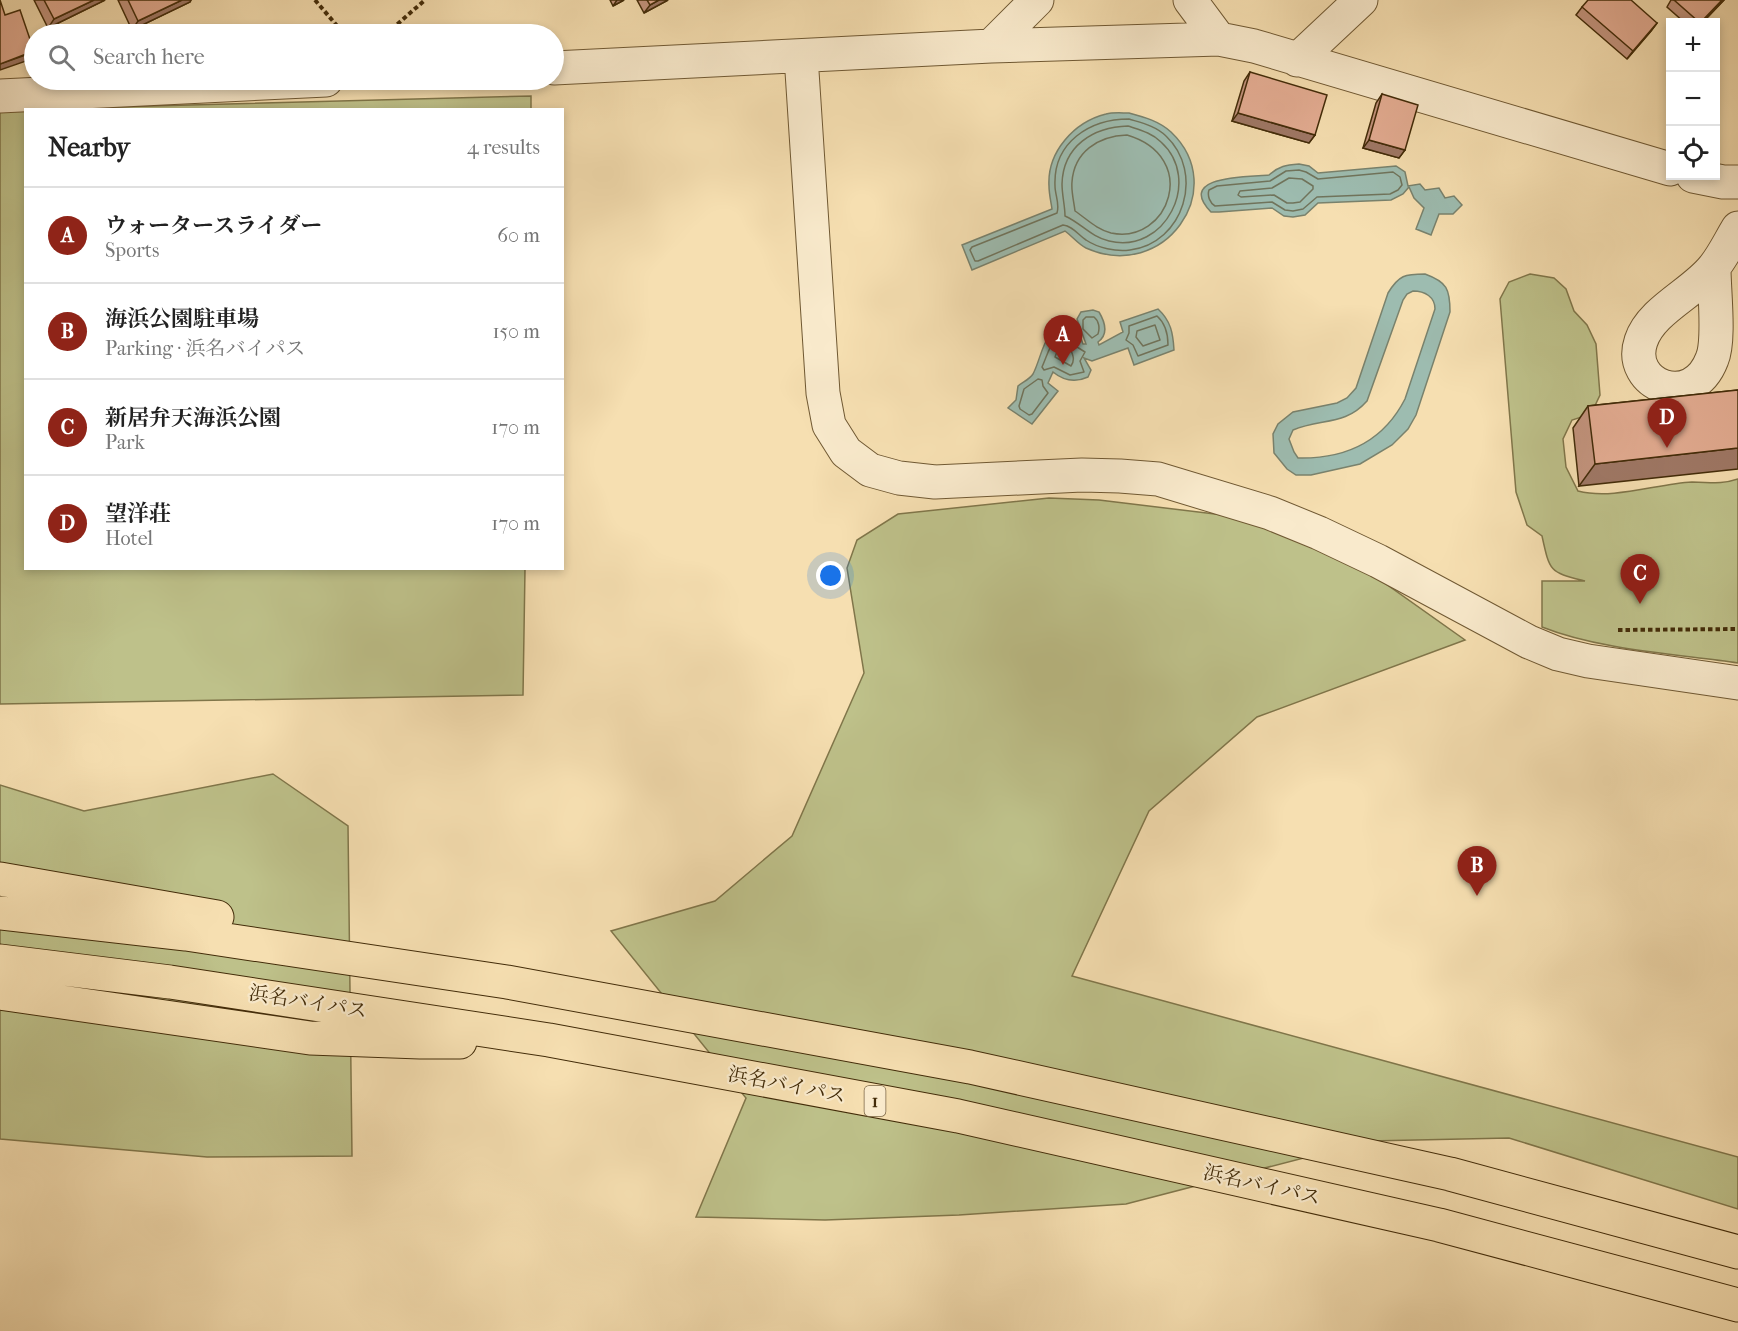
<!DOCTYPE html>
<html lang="en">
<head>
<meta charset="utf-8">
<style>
	:root { --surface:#fff; --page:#f6f6f6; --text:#222; --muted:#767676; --line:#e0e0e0; --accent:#8f2418 }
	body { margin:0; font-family:"IM FELL French Canon","Noto Serif JP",serif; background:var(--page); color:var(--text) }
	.controls { position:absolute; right:18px; top:18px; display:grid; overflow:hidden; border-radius:0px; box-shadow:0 3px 9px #0003 }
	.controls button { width:54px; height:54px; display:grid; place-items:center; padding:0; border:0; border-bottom:2px solid var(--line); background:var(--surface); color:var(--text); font:30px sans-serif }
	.you { position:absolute; left:831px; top:576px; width:21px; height:21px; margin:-15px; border:4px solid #fff; border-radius:50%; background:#1a73e8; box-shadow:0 0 0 9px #1a73e833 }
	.badge { display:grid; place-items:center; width:39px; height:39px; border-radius:50%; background:var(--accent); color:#fff; font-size:20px; font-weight:700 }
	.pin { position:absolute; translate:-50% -50px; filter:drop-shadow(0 2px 3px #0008) }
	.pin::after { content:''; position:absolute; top:32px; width:21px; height:18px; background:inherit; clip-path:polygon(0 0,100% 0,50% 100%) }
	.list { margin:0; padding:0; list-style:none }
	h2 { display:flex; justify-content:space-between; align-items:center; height:78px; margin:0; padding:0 24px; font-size:26px }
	h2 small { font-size:20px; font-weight:400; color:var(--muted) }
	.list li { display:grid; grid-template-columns:39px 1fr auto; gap:18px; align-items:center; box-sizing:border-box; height:96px; padding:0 24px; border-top:2px solid var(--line) }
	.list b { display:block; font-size:22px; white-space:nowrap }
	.list p { margin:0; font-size:20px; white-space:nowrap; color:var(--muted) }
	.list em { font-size:20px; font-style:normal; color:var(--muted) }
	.icon { flex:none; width:33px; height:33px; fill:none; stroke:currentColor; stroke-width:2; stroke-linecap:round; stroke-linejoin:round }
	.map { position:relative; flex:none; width:1738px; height:1331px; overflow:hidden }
	.search { position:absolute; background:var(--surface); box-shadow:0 3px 9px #0003; left:24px; top:24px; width:540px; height:66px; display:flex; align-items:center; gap:15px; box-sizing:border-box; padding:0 21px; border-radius:33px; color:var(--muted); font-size:22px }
	.panel { position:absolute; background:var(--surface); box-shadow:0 3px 9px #0003; left:24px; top:108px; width:540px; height:462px; border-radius:0px }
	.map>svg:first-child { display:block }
	.green { fill:#bec18a; stroke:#80764a; stroke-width:1.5 }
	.water { fill:#9dbcb0; stroke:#79826d; stroke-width:1.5; fill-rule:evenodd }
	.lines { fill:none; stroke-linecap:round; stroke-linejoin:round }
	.shore { stroke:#70745c; stroke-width:1.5 }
	.minor-casing { stroke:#705933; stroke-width:35 }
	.highway-casing { stroke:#432c09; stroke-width:35 }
	.path { stroke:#432c09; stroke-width:4; stroke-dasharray:4.5 3; stroke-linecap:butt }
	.minor { stroke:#f9eacc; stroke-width:33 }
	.highway { stroke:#f6dfb1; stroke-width:33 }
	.wall { fill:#c3947e; stroke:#432c09; stroke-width:1.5 }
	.shaded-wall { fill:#9f7866; stroke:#432c09; stroke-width:1.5 }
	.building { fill:#e3ac92; stroke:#432c09; stroke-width:1.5 }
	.labels { text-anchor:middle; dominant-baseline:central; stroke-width:4.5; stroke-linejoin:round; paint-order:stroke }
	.shield { fill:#f9eacc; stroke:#7a6544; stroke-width:1.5 }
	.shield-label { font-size:18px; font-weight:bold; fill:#432c09 }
	.street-label { font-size:20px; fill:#432c09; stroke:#f9eacc }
</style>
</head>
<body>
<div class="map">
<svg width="1738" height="1331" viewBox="0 0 1738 1331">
	<rect width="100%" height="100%" fill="#f6dfb1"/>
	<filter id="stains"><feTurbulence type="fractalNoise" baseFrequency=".00333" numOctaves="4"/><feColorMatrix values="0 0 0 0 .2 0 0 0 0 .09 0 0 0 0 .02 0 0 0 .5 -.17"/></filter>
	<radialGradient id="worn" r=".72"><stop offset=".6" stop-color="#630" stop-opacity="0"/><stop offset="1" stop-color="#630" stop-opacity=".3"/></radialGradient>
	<path class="green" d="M531 96V110H26V568L525 569 523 695 0 704V110Z
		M1530 274 1554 278 1566 289 1574 311 1587 325 1596 344 1600 395 1591 414 1572 420 1563 439 1566 467 1578 491C1613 500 1656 484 1692 482 1710 482 1720 485 1738 479V663C1676 654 1600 650 1542 627V581H1585C1550 572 1550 573 1542 536L1527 525 1516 492 1500 299 1509 282Z
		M1049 498 1099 500 1248 518 1376 577 1465 640 1257 717 1149 811 1072 976 1738 1157V1209L1509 1138 1369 1141 1126 1204 959 1215 825 1220 696 1217 746 1098 611 931 715 901 792 836 864 673 847 568 857 540 898 514Z
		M273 774 348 826 352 1156 207 1157 0 1139V785L84 811Z"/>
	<path class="water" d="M1129 113C1144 117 1159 121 1171 132 1231 189 1164 283 1086 248 1078 244 1072 236 1065 231L972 270 962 245 1052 209C1051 202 1049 194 1049 186 1047 152 1074 122 1106 114 1113 112 1122 113 1129 113Z
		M1299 164 1309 166 1318 173 1396 166 1405 172 1408 186 1420 184 1425 190 1439 188 1445 198 1454 196 1462 205 1453 214H1439L1431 235 1416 229 1424 208 1414 198 1409 187 1403 194 1391 200 1318 203 1305 215 1293 217 1284 216 1272 208 1219 212H1211C1175 175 1249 177 1269 175 1279 166 1286 165 1299 164Z
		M1425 274C1447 282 1450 289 1450 312L1416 415 1408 429 1392 445 1360 464 1311 475H1296L1287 469 1274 453 1273 434 1278 424 1293 412 1337 403 1347 398 1356 388 1388 293C1399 275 1405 274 1425 274ZM1413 291C1425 291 1435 297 1435 309L1405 399C1383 442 1345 459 1298 458L1294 452 1289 439 1293 430C1321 418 1345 426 1367 401L1403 300 1407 294Z
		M1158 309C1171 321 1173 333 1174 350L1134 365 1128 348 1092 361 1084 358 1091 370 1088 377C1075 383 1064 381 1053 372L1048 383 1058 391 1032 424 1008 408 1016 400 1018 386C1023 382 1030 379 1033 374 1042 357 1044 327 1066 325 1079 323 1079 334 1083 344H1086L1077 319 1081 312 1093 310 1099 312C1105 322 1109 334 1098 342L1099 345 1123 332 1120 322Z"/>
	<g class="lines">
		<path class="shore" d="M1129 119C1142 123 1156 126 1166 136 1205 173 1184 243 1130 250 1116 252 1098 248 1086 240 1078 235 1073 226 1063 225L978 261H975L970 250 972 247 1057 213C1060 204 1055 195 1055 186 1053 142 1090 119 1129 119Z
			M1128 126C1140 130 1152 133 1161 142 1203 180 1165 255 1109 241 1091 237 1081 223 1065 216 1065 206 1062 195 1062 184 1063 146 1093 127 1128 126Z
			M1127 135C1201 157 1169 245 1111 233 1096 229 1087 219 1075 211 1074 202 1071 191 1072 182 1074 152 1098 136 1127 135Z
			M1299 170 1306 172 1318 179 1393 172 1400 177 1402 185 1398 190 1390 194 1317 197 1303 209 1293 211 1285 210 1272 202 1215 206C1210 203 1207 196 1209 190L1217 186 1270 181 1286 171Z
			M1289 178 1302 179 1313 186V189L1300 202 1293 203H1287L1274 195 1241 197 1238 195 1240 191 1272 188Z
			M1157 316C1165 323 1168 334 1168 345L1138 356 1133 345 1126 340 1129 333V326Z
			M1094 317C1099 321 1100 328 1098 334L1092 338 1083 329V320L1086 317Z
			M1155 325 1160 340 1143 346 1136 337 1137 331Z
			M1071 330 1075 333 1077 347 1085 352 1080 361 1084 372 1070 375 1054 367 1044 370 1042 367C1049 352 1052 332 1071 330Z
			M1064 340 1067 341C1070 350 1077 358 1071 366L1055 357 1061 341Z
			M1038 379 1042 380 1043 386 1048 393 1032 414 1029 415 1020 409 1019 406 1024 389Z"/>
		<defs>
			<path id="minor" d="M1190 0 1219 39
				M991 46 1037 0
				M801 56 823 393 829 425 846 452 870 470 899 478 935 482 1082 475 1120 476 1158 479 1270 513 1319 533 1378 561 1529 642 1558 654 1588 661 1738 683
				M1297 60 1361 0
				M554 68 991 46 1219 39 1254 46 1670 169
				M0 96 326 80
				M1693 176 1723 182H1738
				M1714 268C1714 291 1720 340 1712 359 1692 412 1626 385 1641 341 1651 310 1694 293 1714 267 1723 256 1730 241 1738 228"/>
			<path id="highway" d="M0 879 217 917
				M0 913 186 934 507 982 970 1067 1450 1174 1738 1252
				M0 961 170 982 549 1040 958 1116 1439 1225 1738 1305
				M0 993 310 1038 420 1042H460"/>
		</defs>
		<use href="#minor" class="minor-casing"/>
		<use href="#highway" class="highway-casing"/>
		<path class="path" d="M315 0 344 34
			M386 34 425 0
			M1618 630 1738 629"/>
		<use href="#minor" class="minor"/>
		<use href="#highway" class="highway"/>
	</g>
	<path class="wall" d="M34 0H105L48 28Z
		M118 0H191L190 2 132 30Z
		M610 0H624L613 6Z
		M637 0H668L644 13Z
		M1671 0H1724L1703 22H1684L1667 7Z
		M1582 7 1657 23 1651 31 1627 59 1576 15Z
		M1250 72 1315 135 1309 143 1232 121 1244 81Z
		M1382 94 1405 150 1399 158 1363 148 1376 103Z
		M1738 390 1579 486 1573 428 1588 406Z"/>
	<path class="shaded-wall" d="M94 0H105L48 28 54 19Z
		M182 0H191L190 2 132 30 138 21Z
		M617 0H624L613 6Z
		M659 0H668L644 13 650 5Z
		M1722 0H1724L1703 22H1701Z
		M1657 23 1651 31 1627 59 1633 51Z
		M34 52 29 60 0 70V64Z
		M1238 113 1315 135 1309 143 1232 121Z
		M1369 140 1405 150 1399 158 1363 148Z
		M1738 448V469L1579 486 1595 464Z"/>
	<path class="building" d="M0 0 5 15 20 10 34 51 0 64Z
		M44 0H94L54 19Z
		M128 0H182L138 21Z
		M647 0H659L650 5Z
		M1588 0H1631L1657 23 1633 51 1582 7Z
		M1674 0H1722L1701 22H1699Z
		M140 26 143 34H122Z
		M1250 72 1327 95 1315 135 1238 113Z
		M1382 94 1418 105 1405 150 1369 140Z
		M1738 390V448L1595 464 1588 406Z"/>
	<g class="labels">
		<rect class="shield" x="864.5" y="1086" width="21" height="30" rx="4.5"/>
		<g class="shield-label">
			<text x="875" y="1101">1</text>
		</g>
		<g class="street-label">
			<text transform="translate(308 1002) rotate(9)">浜名バイパス</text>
			<text transform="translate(787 1085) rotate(11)">浜名バイパス</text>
			<text transform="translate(1262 1185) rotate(13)">浜名バイパス</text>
		</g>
	</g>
	<rect width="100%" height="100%" filter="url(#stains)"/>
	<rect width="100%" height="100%" fill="url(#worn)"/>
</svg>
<div class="controls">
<button>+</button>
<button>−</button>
<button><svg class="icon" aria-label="locate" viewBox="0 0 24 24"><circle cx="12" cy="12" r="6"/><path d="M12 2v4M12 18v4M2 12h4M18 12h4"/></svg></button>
</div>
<div class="you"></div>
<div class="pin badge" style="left:1063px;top:365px">A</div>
<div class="pin badge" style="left:1477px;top:896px">B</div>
<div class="pin badge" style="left:1640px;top:604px">C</div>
<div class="pin badge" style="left:1667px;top:448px">D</div>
<div class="search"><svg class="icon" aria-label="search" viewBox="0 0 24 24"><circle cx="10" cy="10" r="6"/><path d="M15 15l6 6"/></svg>Search here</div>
<section class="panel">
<h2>Nearby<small>4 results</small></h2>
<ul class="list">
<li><span class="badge">A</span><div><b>ウォータースライダー</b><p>Sports</p></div><em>60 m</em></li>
<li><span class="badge">B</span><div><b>海浜公園駐車場</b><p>Parking · 浜名バイパス</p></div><em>150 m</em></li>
<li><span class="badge">C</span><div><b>新居弁天海浜公園</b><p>Park</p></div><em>170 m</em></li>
<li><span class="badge">D</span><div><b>望洋荘</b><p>Hotel</p></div><em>170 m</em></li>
</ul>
</section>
</div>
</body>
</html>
